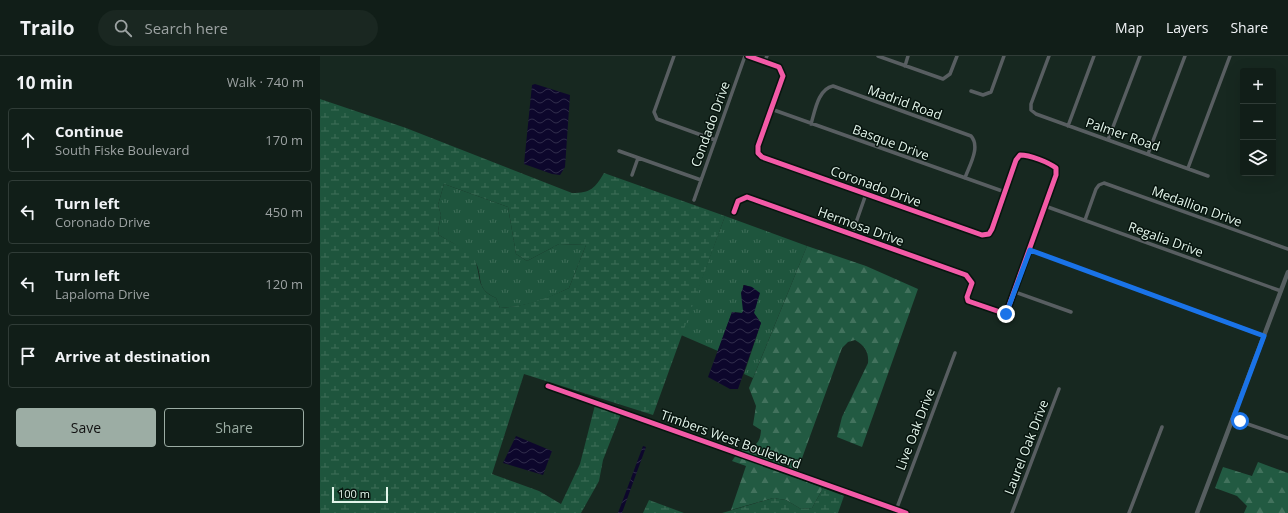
<!DOCTYPE html>
<html lang="en">
<head>
<meta charset="utf-8">
<style>
	:root { --surface:#111e18; --page:#1a2721; --text:#f1f3f6; --muted:#9ca2a2; --line:#303c37; --accent:#9cada4 }
	body { margin:0; font-family:"Open Sans",sans-serif; background:var(--page); color:var(--text) }
	.controls { position:absolute; right:12px; top:12px; display:grid; overflow:hidden; border-radius:4px; box-shadow:0 4px 16px #0002 }
	.controls button { width:36px; height:36px; display:grid; place-items:center; padding:0; border:0; border-bottom:1px solid var(--line); background:var(--surface); color:var(--text); font:20px sans-serif }
	.scale { position:absolute; left:12px; bottom:10px; width:56px; box-sizing:border-box; padding-left:4px; border:2px solid #e3f5eb; border-top:0; font-size:11px; line-height:14px; white-space:nowrap; color:#e3f5eb; -webkit-text-stroke:3px #07140e; paint-order:stroke }
	.stop { position:absolute; width:12px; height:12px; margin:-9px; border:3px solid #1a73e8; border-radius:50%; background:#fff }
	.stop.end { background:#1a73e8; border-color:#fff; box-shadow:0 1px 4px #0008 }
	.list { margin:0; padding:0; list-style:none }
	h2 { display:flex; justify-content:space-between; align-items:center; height:52px; margin:0; padding:0 16px; font-size:17px }
	h2 small { font-size:13px; font-weight:400; color:var(--muted) }
	.list li { display:grid; grid-template-columns:26px 1fr auto; gap:12px; align-items:center; box-sizing:border-box; height:64px; margin:0 8px 8px; padding:0 8px; border:1px solid var(--line); border-radius:4px }
	.list b { display:block; font-size:15px; white-space:nowrap }
	.list p { margin:0; font-size:13px; white-space:nowrap; color:var(--muted) }
	.list em { font-size:13px; font-style:normal; color:var(--muted) }
	.actions { display:flex; gap:8px; padding:12px 16px }
	.actions a { flex:1; padding:9px 0; border:1px solid var(--accent); border-radius:4px; text-align:center; font-size:14px; color:var(--accent) }
	.actions .main { background:var(--accent); color:#111 }
	.icon { flex:none; width:22px; height:22px; fill:none; stroke:currentColor; stroke-width:2; stroke-linecap:round; stroke-linejoin:round }
	.map { position:relative; flex:none; width:968px; height:457px; overflow:hidden }
	header { display:flex; align-items:center; gap:24px; box-sizing:border-box; height:56px; padding:0 20px; background:var(--surface); border-bottom:1px solid var(--line) }
	header strong { font-size:19px }
	nav { display:flex; gap:22px; margin-inline-start:auto; font-size:14px }
	.search { width:280px; height:36px; background:var(--page); display:flex; align-items:center; gap:10px; box-sizing:border-box; padding:0 14px; border-radius:22px; color:var(--muted); font-size:15px }
	main { display:flex }
	aside { flex:1; background:var(--surface) }
	.map>svg:first-child { display:block }
	.grass { fill:url(#grass-tufts) }
	.forest { fill:url(#forest-firs) }
	.wetland { fill:url(#wetland-marsh); fill-rule:evenodd }
	.water { fill:url(#water-waves) }
	.lines { fill:none; stroke-linecap:round; stroke-linejoin:round }
	.minor { stroke:#585e61; stroke-width:3.5 }
	.major { stroke:#565e60; stroke-width:4.5 }
	.cycleway-casing { stroke:#07140e; stroke-width:8 }
	.cycleway { stroke:#f35aa7; stroke-width:5 }
	.route { stroke:#1a73e8; stroke-width:5 }
	.labels { text-anchor:middle; dominant-baseline:central; stroke-width:3; stroke-linejoin:round; paint-order:stroke }
	.street-label { font-size:13px; fill:#e3f5eb; stroke:#07140e }
</style>
</head>
<body>
<header>
<strong>Trailo</strong>
<div class="search"><svg class="icon" aria-label="search" viewBox="0 0 24 24"><circle cx="10" cy="10" r="6"/><path d="M15 15l6 6"/></svg>Search here</div>
<nav><a>Map</a><a>Layers</a><a>Share</a></nav>
</header>
<main>
<aside>
<h2>10 min<small>Walk · 740 m</small></h2>
<ul class="list">
<li><svg class="icon" aria-label="ahead" viewBox="0 0 24 24"><path d="M12 20V5M6 11l6-6 6 6"/></svg><div><b>Continue</b><p>South Fiske Boulevard</p></div><em>170 m</em></li>
<li><svg class="icon" aria-label="left" viewBox="0 0 24 24"><path d="M17 20v-9H6M10 6l-5 5 5 5"/></svg><div><b>Turn left</b><p>Coronado Drive</p></div><em>450 m</em></li>
<li><svg class="icon" aria-label="left" viewBox="0 0 24 24"><path d="M17 20v-9H6M10 6l-5 5 5 5"/></svg><div><b>Turn left</b><p>Lapaloma Drive</p></div><em>120 m</em></li>
<li><svg class="icon" aria-label="arrive" viewBox="0 0 24 24"><path d="M6 21V4h12l-3 4 3 4H6"/></svg><div><b>Arrive at destination</b></div></li>
</ul>
<div class="actions"><a class="main">Save</a><a>Share</a></div>
</aside>
<div class="map">
<svg width="968" height="457" viewBox="0 0 968 457">
	<defs>
		<pattern id="grass-tufts" width="24" height="20" patternUnits="userSpaceOnUse"><rect width="24" height="20" fill="#1e553d"/><path d="M3 7l-1-3M5 7V3M7 7l1-3M15 17l-1-3M17 17v-4M19 17l1-3" fill="none" stroke="#3f6e59"/></pattern>
		<pattern id="forest-firs" width="22" height="20" patternUnits="userSpaceOnUse"><rect width="22" height="20" fill="#225a42"/><path d="M5 1l3.5 6h-7zM16 11l3.5 6h-7z" fill="#42725d"/></pattern>
		<pattern id="wetland-marsh" width="20" height="14" patternUnits="userSpaceOnUse"><rect width="20" height="14" fill="#1e553d"/><path d="M1 5h8M5 5V1M11 12h8M15 12V8" fill="none" stroke="#3f6e59"/></pattern>
		<pattern id="water-waves" width="16" height="10" patternUnits="userSpaceOnUse"><rect width="16" height="10" fill="#0d072c"/><path d="M0 5q4-4 8 0t8 0" fill="none" stroke="#302c4b"/></pattern>
	</defs>
	<rect width="100%" height="100%" fill="#172820"/>
	<path class="grass" d="M124 128 188 151 196 198 207 205 239 188 266 189 249 232C225 244 207 250 180 252L176 242C153 232 165 219 154 204 146 192 131 187 119 179L118 175 121 159 118 149Z
		M405 160 487 190 433 322 424 318 441 267 434 257 432 231 423 229V255L422 257 412 256 398 295 361 279Z"/>
	<path class="forest" d="M487 190 546 210 598 233 542 391 517 381 522 361 548 307C549 296 545 290 535 284L528 286 522 292 477 416 420 395C433 389 440 391 441 374L433 369 436 350 429 332Z
		M416 399 503 432 492 452 481 453 466 444 453 442 411 454 426 410 412 405Z
		M938 406 968 417V457H924L927 450 917 440 895 432 903 411 932 420Z"/>
	<path class="wetland" d="M0 43 86 72 252 137C271 137 275 132 284 117L405 160 333 359 204 318 172 418 219 435 241 448 260 408 275 349 301 358 283 404 279 425 261 457H0ZM124 128 188 151 196 198 207 205 239 188 266 189 249 232C226 243 206 250 180 252L176 242C152 232 164 215 151 198 146 193 127 184 119 179L118 175 121 159 118 149Z
		M503 432 524 440 518 457H402L453 442 466 444 481 453 492 452Z
		M329 444 364 457H323Z"/>
	<path class="water" d="M215 28 250 39 245 111 240 119 232 118 204 108 212 29Z
		M424 229 432 231 440 237 434 257 441 267 418 333H410L388 321 412 256 422 257 423 255 421 237Z
		M196 380 232 395 223 419 183 407Z
		M323 390 326 391 302 457H298Z"/>
	<g class="lines">
		<path class="minor" d="M354 0 334 56 337 63 395 84
			M558 0 623 23 630 18 637 0
			M729 0 711 48V54L716 58 888 120
			M444 6 447 0
			M585 10 588 0
			M651 35 663 39 671 36 684 0
			M451 53 685 136
			M491 68C495 55 498 33 513 30L651 80C661 91 649 110 645 122
			M748 70 774 0
			M788 84 820 0
			M299 95 381 124
			M828 98 865 0
			M868 112 910 0
			M312 119 318 102
			M374 144 425 0
			M725 150 961 235
			M414 156 418 145 427 141 646 219 652 227 647 241 648 245 686 258 736 119V112C728 106 710 99 700 99L696 104 672 173 669 178 662 179 442 101 438 97V90L463 20 459 11 428 0
			M765 164 776 133 779 129 784 127 968 193
			M532 178 546 138
			M710 194 944 280
			M695 236 751 256
			M228 330 586 457
			M913 363 968 382
			M575 457 635 297
			M692 457 739 333
			M809 457 842 371"/>
		<path class="major" d="M877 457 968 216"/>
		<defs>
			<path id="cycleway" d="M414 156 418 145 427 141 646 219 652 227 647 241 648 245 686 258 736 119V112C728 106 710 99 700 99L696 104 672 173 669 178 662 179 442 101 438 97V90L463 20 459 11 428 0
				M228 330 586 457"/>
		</defs>
		<use href="#cycleway" class="cycleway-casing"/>
		<use href="#cycleway" class="cycleway"/>
	</g>
	<g class="lines">
		<path class="route" d="M686 258 710 194 944 280 913 363 920 365"/>
	</g>
	<g class="labels">
		<g class="street-label">
			<text transform="translate(585 46) rotate(20)">Madrid Road</text>
			<text transform="translate(390 68) rotate(-70)">Condado Drive</text>
			<text transform="translate(803 78) rotate(19)">Palmer Road</text>
			<text transform="translate(571 86) rotate(20)">Basque Drive</text>
			<text transform="translate(556 130) rotate(20)">Coronado Drive</text>
			<text transform="translate(877 150) rotate(20)">Medallion Drive</text>
			<text transform="translate(541 170) rotate(20)">Hermosa Drive</text>
			<text transform="translate(846 183) rotate(20)">Regalia Drive</text>
			<text transform="translate(595 373) rotate(-69)">Live Oak Drive</text>
			<text transform="translate(411 383) rotate(20)">Timbers West Boulevard</text>
			<text transform="translate(706 391) rotate(-69)">Laurel Oak Drive</text>
		</g>
	</g>
</svg>
<div class="controls">
<button>+</button>
<button>−</button>
<button><svg class="icon" aria-label="layers" viewBox="0 0 24 24"><path d="M12 4l9 5-9 5-9-5zM3 14l9 5 9-5"/></svg></button>
</div>
<div class="scale">100 m</div>
<div class="stop" style="left:920px;top:365px"></div>
<div class="stop end" style="left:686px;top:258px"></div>
</div>
</main>
</body>
</html>
